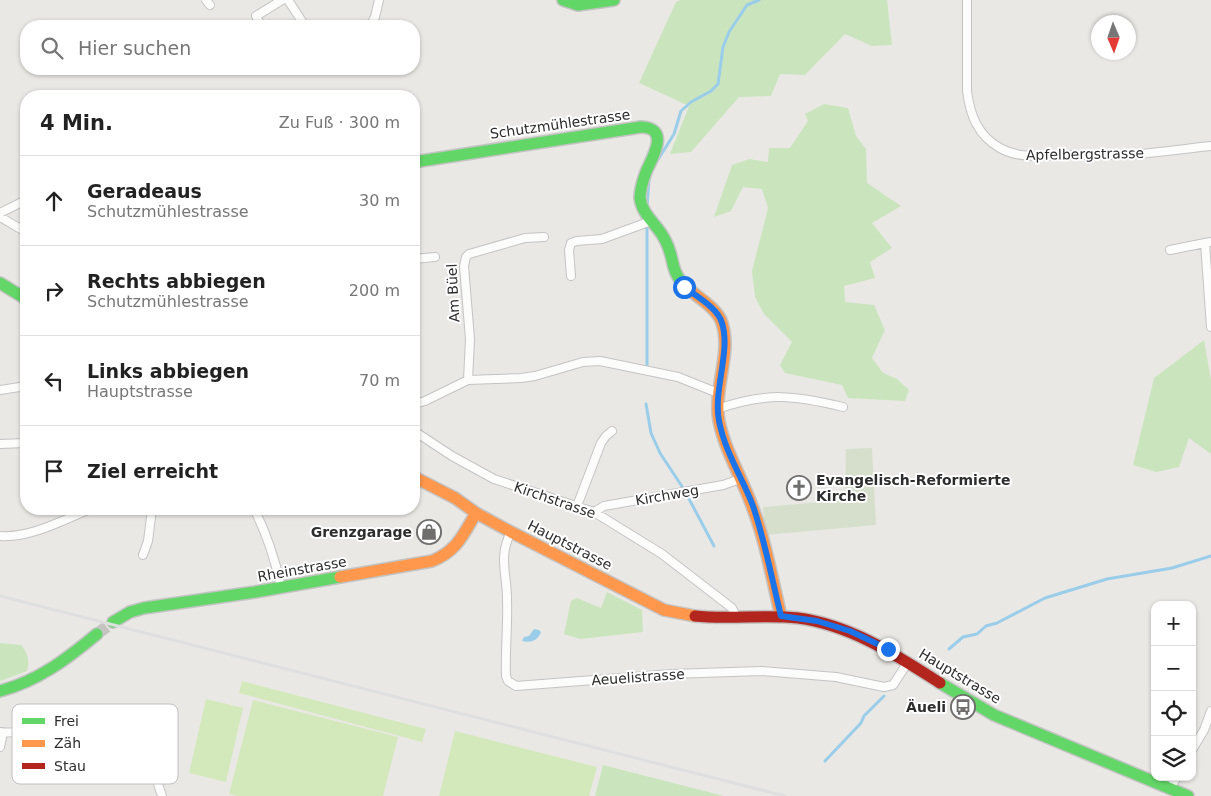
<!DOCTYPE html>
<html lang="de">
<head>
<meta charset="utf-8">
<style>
	:root { --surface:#fff; --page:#f2f2f2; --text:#222; --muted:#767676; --line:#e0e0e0 }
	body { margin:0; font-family:"DejaVu Sans",sans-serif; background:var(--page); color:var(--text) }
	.controls { position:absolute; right:15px; bottom:15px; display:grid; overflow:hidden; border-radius:10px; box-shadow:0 1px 4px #0004 }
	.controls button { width:45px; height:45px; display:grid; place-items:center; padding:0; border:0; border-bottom:1px solid var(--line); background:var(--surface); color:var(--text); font:25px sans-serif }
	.compass { position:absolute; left:1091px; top:15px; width:45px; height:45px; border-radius:50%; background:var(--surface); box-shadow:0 1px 4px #0004; rotate:178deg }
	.stop { position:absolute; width:15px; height:15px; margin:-11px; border:4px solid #1a73e8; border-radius:50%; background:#fff }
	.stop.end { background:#1a73e8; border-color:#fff; box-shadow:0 1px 5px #0008 }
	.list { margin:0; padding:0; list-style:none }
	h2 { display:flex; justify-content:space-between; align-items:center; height:65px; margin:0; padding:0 20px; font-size:21px }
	h2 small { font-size:16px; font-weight:400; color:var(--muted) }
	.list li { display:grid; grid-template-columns:32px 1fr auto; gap:15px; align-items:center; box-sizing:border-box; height:90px; padding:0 20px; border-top:1px solid var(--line) }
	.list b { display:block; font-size:19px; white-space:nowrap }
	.list p { margin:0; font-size:16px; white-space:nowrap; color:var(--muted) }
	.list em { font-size:16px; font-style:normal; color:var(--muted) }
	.icon { flex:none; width:28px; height:28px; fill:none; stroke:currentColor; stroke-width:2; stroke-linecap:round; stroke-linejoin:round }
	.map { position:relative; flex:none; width:1211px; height:796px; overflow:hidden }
	.search { position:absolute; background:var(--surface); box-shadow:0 1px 4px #0004; left:20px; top:20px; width:400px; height:55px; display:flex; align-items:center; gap:12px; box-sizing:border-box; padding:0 18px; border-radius:20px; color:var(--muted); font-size:19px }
	.panel { position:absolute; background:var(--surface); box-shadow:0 1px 4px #0004; left:20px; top:90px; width:400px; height:425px; border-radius:20px }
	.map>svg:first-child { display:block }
	.green { fill:#cae5be }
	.cemetery { fill:#d5dfcc }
	.pitch { fill:#d3e9bc }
	.water { fill:#9acdea }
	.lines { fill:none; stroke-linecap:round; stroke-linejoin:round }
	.stream { stroke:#9acdea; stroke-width:3 }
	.primary-tunnel { stroke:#c4c3bf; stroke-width:12; stroke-dasharray:12 6; stroke-linecap:butt }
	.street-casing { stroke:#c4c4c4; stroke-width:10 }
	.fast-casing { stroke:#c4c4c4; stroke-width:14 }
	.slow-casing { stroke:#c4c4c4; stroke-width:14 }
	.jam-casing { stroke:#c4c4c4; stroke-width:14 }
	.street { stroke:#fcfcfb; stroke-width:8 }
	.fast { stroke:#63d668; stroke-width:11 }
	.slow { stroke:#ff974d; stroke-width:11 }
	.jam { stroke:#b3261e; stroke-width:11 }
	.rail { stroke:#dfdfe0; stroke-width:3 }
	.route { stroke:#1a73e8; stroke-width:6 }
	.labels { text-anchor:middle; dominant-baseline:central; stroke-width:4; stroke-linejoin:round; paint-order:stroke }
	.street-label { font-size:14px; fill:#2d2d2d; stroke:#fff }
	.poi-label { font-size:14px; font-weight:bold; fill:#2d2d2d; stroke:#fff; text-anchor:end }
	.key { fill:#fff; stroke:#c0c0c0; stroke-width:1 }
	.key-label { font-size:14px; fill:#2d2d2d }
</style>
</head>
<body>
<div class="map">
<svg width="1211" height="796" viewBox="0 0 1211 796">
	<rect width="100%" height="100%" fill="#eae8e4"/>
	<path class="green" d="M680 0H887L892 45 872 46 845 34 805 75 780 74 771 96 739 97 691 152 670 154 689 106 639 83 676 2Z
		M824 104 848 108 856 136 866 149 867 183 901 206 872 223 892 248 870 262 875 278 844 286 845 302 874 305 885 330 872 358 883 373 897 379 909 390 905 401 848 398 842 385 785 373 780 365 792 342 764 314 755 297 752 271 768 208 762 189 743 187 731 211 714 217 732 165 749 159 768 162 769 148H790L808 121 805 114Z
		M1204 340 1211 380V454L1189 438 1179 467 1156 472 1133 465 1154 378Z
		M607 592 642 610 643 632 580 639 564 634 571 601 577 598 601 608Z
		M0 643 21 645C28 653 30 661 27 671L0 681Z
		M603 765 724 796H595Z"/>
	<path class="cemetery" d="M872 448 876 525 765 535 763 507 845 500 846 449Z"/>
	<path class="pitch" d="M242 681 426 729 422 742 239 693Z
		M206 699 243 708 226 782 189 773Z
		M253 700 398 737 383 796H238L229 794Z
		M455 731 597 767 589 796H439Z"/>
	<path class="water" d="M534 629 539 630 541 632C538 641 530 643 522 641L524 637 529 636Z"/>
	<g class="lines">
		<path class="stream" d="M654 166 674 134 681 111 691 102 711 91 718 84 723 47 729 32 747 5 759 0
			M647 207 649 179
			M647 224V366
			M646 404 651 433 660 453 683 488
			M688 497 714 546
			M949 649 963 637 977 634 986 626 997 623 1045 598 1107 579 1172 568 1211 556
			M825 761 861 723 864 716 884 696"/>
		<path class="primary-tunnel" d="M97 634 113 622"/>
		<defs>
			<path id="street" d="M206 0 210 5
				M288 0 305 26
				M967 0V91C970 115 978 136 1000 148 1021 160 1047 155 1071 155 1090 155 1109 155 1128 155 1155 153 1183 149 1211 146
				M261 26 256 16 282 0
				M370 26 375 17 379 0
				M0 213 26 200
				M0 217 26 232
				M1211 242 1205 243 1211 327
				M1170 250 1205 243
				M414 259 435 257
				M571 276 569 250 571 243 577 241 602 239 651 221
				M468 380 470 339 464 266 466 257 469 254 525 238 544 237
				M0 390 26 386
				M414 404 425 401 468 380 521 378 535 376 583 362 600 361 678 377 718 393
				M717 409C767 392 794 395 843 407
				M414 431 452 456 494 479 594 512 662 554 732 608 736 616
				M0 444 26 443
				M577 506 601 443 606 436 612 431
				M254 509C267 534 275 559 281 587
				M594 512 604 506 723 485 740 479
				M511 532C498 557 507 573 507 599 508 625 505 651 506 676L508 681 516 686 672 674 761 671 836 677 884 687 893 685 908 662
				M0 536C31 538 63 520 90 509
				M143 555 148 541 152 509
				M0 732C11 734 23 731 34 730 57 728 103 719 122 728 144 738 155 775 162 796
				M0 747 3 733
				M1192 750 1204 730 1211 711
				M1170 788 1177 777"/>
			<path id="fast" d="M563 0 578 5 614 0
				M414 162 641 127C671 128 652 158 646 172 643 180 640 189 640 198 642 215 657 224 664 238 677 260 667 272 691 291
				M0 283 26 299
				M113 622 130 612 144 608 255 592 340 577
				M940 683 994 715 1188 796
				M0 691C38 681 67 659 97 634"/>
			<path id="slow" d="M691 291C702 300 718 310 722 323 732 354 713 389 719 421 725 451 742 478 752 506 766 542 772 579 781 616
				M414 477 455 498 476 513 511 532 664 610 695 616
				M340 577 432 561C457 551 463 535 476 513"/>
			<path id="jam" d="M695 616C729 620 764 614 798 618 851 625 896 655 940 683"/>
		</defs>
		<use href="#street" class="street-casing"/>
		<use href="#fast" class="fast-casing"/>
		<use href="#slow" class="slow-casing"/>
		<use href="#jam" class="jam-casing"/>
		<use href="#street" class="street"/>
		<use href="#fast" class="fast"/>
		<use href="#slow" class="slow"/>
		<use href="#jam" class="jam"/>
		<path class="rail" d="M0 596 785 796"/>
	</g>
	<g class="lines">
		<path class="route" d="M684 287C696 296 718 308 722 323 731 351 713 390 719 421 725 452 742 477 753 506 765 541 772 580 781 616L817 621 850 631 888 649"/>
	</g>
	<defs>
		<symbol id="church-ring" viewBox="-11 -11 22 22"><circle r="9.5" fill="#fff" stroke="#6f6e6d" stroke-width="1.5"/><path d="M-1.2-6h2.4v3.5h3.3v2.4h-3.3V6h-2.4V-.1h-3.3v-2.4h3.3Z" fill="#6f6e6d"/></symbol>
		<symbol id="shop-ring" viewBox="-11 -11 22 22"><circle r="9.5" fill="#fff" stroke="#6f6e6d" stroke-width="1.5"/><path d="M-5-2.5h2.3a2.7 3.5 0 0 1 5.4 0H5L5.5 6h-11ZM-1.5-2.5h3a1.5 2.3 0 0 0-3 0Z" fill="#6f6e6d"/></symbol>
		<symbol id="bus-ring" viewBox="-11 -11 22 22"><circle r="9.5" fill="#fff" stroke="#6f6e6d" stroke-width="1.5"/><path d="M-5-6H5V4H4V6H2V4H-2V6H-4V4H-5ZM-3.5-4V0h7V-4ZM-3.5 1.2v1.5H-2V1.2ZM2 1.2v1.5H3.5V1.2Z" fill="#6f6e6d"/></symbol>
	</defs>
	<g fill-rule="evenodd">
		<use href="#church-ring" x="785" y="474" width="28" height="28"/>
		<use href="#shop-ring" x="415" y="518" width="28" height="28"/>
		<use href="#bus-ring" x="949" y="693" width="28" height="28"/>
	</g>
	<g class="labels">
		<g class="street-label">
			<text transform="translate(560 124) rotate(-8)">Schutzmühlestrasse</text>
			<text transform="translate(1085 154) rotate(-1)">Apfelbergstrasse</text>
			<text transform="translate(453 293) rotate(-93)">Am Büel</text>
			<text transform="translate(667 495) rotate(-10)">Kirchweg</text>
			<text transform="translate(555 500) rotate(19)">Kirchstrasse</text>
			<text transform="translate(570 545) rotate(27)">Hauptstrasse</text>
			<text transform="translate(302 569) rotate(-10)">Rheinstrasse</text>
			<text transform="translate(960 676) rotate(31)">Hauptstrasse</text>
			<text transform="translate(638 677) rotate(-4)">Aeuelistrasse</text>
		</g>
		<g class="poi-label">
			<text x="816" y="480" text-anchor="start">Evangelisch-Reformierte<tspan x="816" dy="16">Kirche</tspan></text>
			<text x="412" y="532">Grenzgarage</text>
			<text x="946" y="707">Äueli</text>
		</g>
	</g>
	<rect x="12" y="704" width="166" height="80" rx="8" class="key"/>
	<rect x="22" y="718" width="23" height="6" fill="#63d668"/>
	<rect x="22" y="740" width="23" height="7" fill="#ff974d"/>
	<rect x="22" y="763" width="23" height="6" fill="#b3261e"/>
	<g class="key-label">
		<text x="54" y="726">Frei</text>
		<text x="54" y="748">Zäh</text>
		<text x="54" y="771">Stau</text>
	</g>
</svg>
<div class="controls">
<button>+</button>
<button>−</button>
<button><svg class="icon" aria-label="locate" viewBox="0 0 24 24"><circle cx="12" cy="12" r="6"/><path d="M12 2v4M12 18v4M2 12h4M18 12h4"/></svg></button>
<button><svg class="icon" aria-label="layers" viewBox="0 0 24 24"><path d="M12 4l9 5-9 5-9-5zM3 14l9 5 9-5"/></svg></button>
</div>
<svg class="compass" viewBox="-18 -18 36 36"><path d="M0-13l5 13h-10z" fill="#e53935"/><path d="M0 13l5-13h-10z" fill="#767676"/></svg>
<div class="stop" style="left:684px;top:287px"></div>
<div class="stop end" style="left:888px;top:649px"></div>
<div class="search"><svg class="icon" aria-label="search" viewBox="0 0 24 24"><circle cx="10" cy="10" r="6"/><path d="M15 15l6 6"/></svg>Hier suchen</div>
<section class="panel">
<h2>4 Min.<small>Zu Fuß · 300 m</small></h2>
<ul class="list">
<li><svg class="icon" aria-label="ahead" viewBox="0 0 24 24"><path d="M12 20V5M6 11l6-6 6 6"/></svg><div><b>Geradeaus</b><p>Schutzmühlestrasse</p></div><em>30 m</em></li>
<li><svg class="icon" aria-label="right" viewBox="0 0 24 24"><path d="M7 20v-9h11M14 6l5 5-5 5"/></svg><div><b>Rechts abbiegen</b><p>Schutzmühlestrasse</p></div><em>200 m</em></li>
<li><svg class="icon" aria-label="left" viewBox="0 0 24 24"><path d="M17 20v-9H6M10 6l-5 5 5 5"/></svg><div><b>Links abbiegen</b><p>Hauptstrasse</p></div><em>70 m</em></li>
<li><svg class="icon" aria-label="arrive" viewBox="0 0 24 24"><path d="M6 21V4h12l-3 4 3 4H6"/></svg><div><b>Ziel erreicht</b></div></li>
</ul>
</section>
</div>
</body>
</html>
